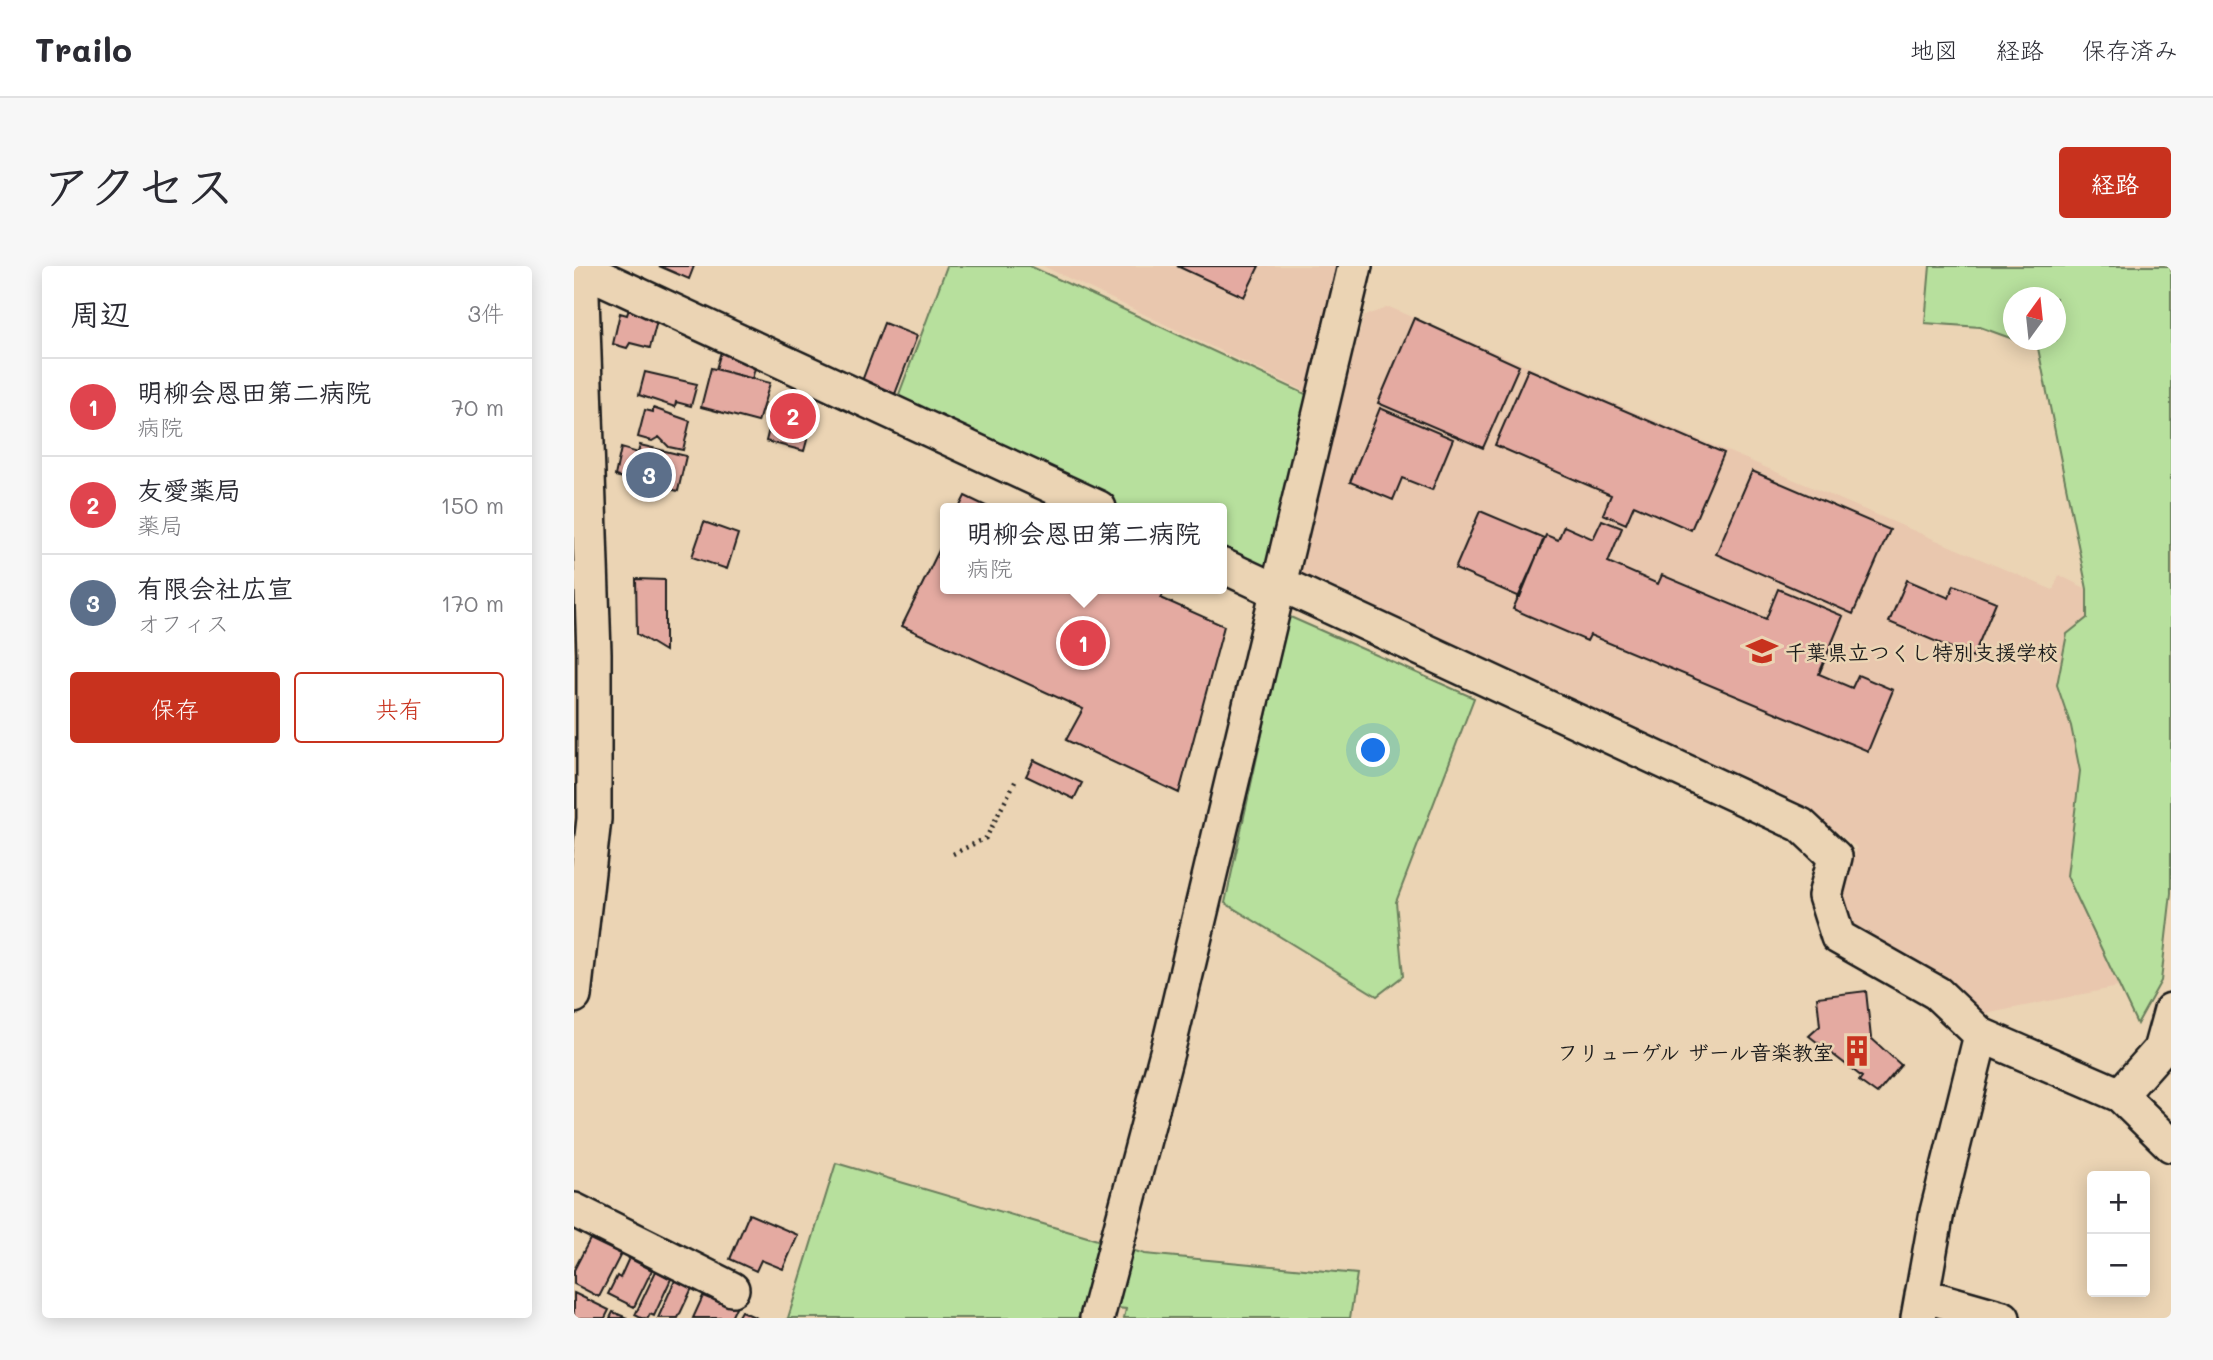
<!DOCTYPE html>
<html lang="ja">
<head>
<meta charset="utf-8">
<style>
	:root { --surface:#fff; --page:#f7f7f7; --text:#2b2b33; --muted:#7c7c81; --line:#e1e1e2; --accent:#c8321e }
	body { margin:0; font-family:Mali,"Klee One",sans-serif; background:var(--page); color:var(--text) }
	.controls { position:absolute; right:21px; bottom:21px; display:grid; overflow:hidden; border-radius:7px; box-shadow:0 4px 18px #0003 }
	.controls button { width:63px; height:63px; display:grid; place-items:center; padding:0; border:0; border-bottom:2px solid var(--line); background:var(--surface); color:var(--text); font:35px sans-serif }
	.compass { position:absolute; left:1429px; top:21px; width:63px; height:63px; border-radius:50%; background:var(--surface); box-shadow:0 4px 18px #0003; rotate:15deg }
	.you { position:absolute; left:800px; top:485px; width:24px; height:24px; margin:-18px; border:5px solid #fff; border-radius:50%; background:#1a73e8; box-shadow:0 0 0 10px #1a73e833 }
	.badge { display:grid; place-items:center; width:46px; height:46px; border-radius:50%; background:var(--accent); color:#fff; font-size:23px; font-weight:700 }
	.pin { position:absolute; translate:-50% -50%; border:4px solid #fff; box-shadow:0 2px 7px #0006 }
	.popup { position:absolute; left:366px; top:237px; width:287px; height:91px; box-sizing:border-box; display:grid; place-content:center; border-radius:7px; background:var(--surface); filter:drop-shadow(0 2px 5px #0005); font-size:23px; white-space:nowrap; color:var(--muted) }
	.popup b { font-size:26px; color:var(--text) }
	.popup::after { content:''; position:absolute; left:50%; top:100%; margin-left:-14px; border:14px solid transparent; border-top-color:var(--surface) }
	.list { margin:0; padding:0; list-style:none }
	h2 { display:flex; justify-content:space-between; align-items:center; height:91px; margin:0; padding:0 28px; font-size:30px }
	h2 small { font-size:23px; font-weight:400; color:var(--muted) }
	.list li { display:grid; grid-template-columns:46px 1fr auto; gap:21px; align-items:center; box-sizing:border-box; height:98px; padding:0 28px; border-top:2px solid var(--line) }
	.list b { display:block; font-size:26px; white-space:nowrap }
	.list p { margin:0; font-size:23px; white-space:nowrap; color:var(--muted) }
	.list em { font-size:23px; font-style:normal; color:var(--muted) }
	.actions { display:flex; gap:14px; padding:21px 28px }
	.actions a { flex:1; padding:16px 0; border:2px solid var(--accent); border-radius:7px; text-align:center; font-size:24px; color:var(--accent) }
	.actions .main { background:var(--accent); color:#fff }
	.map { position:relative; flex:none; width:1597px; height:1052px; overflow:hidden; border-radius:7px }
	header { display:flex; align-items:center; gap:42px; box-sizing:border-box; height:98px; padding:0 35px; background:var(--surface); border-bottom:2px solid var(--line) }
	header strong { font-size:33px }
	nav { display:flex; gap:38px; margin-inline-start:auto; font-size:24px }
	.intro { display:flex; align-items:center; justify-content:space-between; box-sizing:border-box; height:168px; padding:0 42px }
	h1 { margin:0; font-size:49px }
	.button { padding:18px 32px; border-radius:7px; background:var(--accent); color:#fff; font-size:24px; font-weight:700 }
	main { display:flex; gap:42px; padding:0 42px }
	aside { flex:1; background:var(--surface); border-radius:7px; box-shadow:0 4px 18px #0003 }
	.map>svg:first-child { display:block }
	.built { fill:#e9c7ae }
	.green { fill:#b7e09d; stroke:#6a7e5c; stroke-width:2 }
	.building { fill:#e4aaa1; stroke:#1c1c1c; stroke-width:2 }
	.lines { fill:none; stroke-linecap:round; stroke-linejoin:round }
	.minor-casing { stroke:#1c1c1c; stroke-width:38 }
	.path { stroke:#1c1c1c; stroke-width:4.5; stroke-dasharray:2 5; stroke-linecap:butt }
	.minor { stroke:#ebd4b4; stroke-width:33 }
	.labels { text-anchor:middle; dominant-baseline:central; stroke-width:5; stroke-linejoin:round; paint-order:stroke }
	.poi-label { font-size:21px; font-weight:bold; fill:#1c1c1c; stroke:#ebd4b4; text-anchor:start }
</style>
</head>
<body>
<header>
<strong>Trailo</strong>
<nav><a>地図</a><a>経路</a><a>保存済み</a></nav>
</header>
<div class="intro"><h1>アクセス</h1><a class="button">経路</a></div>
<main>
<aside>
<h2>周辺<small>3件</small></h2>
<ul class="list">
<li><span class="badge" style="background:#e0444e">1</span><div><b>明柳会恩田第二病院</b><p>病院</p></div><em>70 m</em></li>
<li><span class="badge" style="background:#e0444e">2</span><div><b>友愛薬局</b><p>薬局</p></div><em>150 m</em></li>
<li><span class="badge" style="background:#5c6f8a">3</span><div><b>有限会社広宣</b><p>オフィス</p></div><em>170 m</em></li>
</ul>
<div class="actions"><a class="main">保存</a><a>共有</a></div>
</aside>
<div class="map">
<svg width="1597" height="1052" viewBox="0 0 1597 1052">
	<rect width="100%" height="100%" fill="#ebd4b4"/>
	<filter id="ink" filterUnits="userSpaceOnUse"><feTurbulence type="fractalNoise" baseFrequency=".0143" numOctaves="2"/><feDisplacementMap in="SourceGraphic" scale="14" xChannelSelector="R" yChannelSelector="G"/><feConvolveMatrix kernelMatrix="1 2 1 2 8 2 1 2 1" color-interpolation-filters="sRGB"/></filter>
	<g filter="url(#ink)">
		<path class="built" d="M469 0H770L737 128Z
			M815 41 1479 324 1485 309 1513 323V352L1493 369 1483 419 1497 460 1506 505 1493 610 1544 721 1411 748 1373 713 1279 661 1269 625 1283 582 1237 545 719 310 790 50Z"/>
		<path class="green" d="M373 0H456L738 131 695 310 647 288V242H546L321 139Z
			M1356 0H1597V627L1587 715 1563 758 1493 610 1506 505 1497 460 1483 419 1493 368 1513 352V323L1464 82 1441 74H1482V32H1440L1439 73 1406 61 1351 57Z
			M714 350 900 432 822 636 829 710 803 730 651 637Z
			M262 897 571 988 783 1008 776 1052H550L552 1043 523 1040 520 1052H214Z"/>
		<path class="building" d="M85 0H120L115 13Z
			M603 0H685L670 31Z
			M56 40 85 47 76 82 56 77 53 82 39 78 46 47 53 49Z
			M840 52 945 100 909 182 804 137Z
			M310 57 343 70 321 128 288 115Z
			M148 82 183 95 178 113 142 103Z
			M137 102 196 117 184 156 127 141Z
			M954 103 1150 187 1117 264 1060 239 1052 258 1029 248 1037 229 921 179Z
			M71 106 123 118 117 140 102 136 101 141 65 129Z
			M202 135 241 145 230 185 192 175Z
			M79 142 116 155 109 184 95 181 85 171 78 175 64 171 71 144 79 146Z
			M806 142 879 173 858 224 828 212 819 234 776 216Z
			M66 179 112 190 104 225 41 210 47 182 64 187Z
			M1178 205 1316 264 1279 348 1142 288Z
			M391 230 416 242H385Z
			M906 245 970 272 946 331 881 303Z
			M1028 254 1048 262 1034 296 1084 318 1088 309 1192 353 1204 323 1269 350 1245 408 1278 422 1284 409 1319 424 1294 485 1016 369 1013 375 939 343 972 269 984 274 990 260 1019 273Z
			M130 256 164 268 153 303 118 291Z
			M371 272V323H586L591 325 587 332 650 360 605 527 492 474 509 443 328 360Z
			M62 313 91 314V385L63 368Z
			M1333 314 1375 332 1380 319 1422 336 1399 391 1315 356Z
			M460 494 508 517 500 533 452 510Z
			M1292 725 1297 772 1327 799 1303 828 1285 815 1288 811 1235 770 1246 760 1243 731Z
			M175 948 224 969 209 1003 187 994 182 1005 156 993Z
			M16 973 47 988 25 1031 0 1018V1004Z
			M55 992 78 1004 60 1041 34 1028 43 1010 46 1012Z
			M82 1005 97 1013 80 1050 76 1048 74 1052H67L61 1049Z
			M101 1014 118 1022 104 1052H84Z
			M0 1027 35 1044 31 1052H0Z
			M139 1028 163 1039 157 1052H119L129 1030 136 1033Z
			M167 1045 183 1052H163Z
			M39 1046 53 1052H36Z"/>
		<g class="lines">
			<defs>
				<path id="minor" d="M2 0 525 242
					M647 299 703 325
					M705 317 1227 559 1261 591 1251 630 1264 671 1363 727 1407 769 1546 829 1597 879
					M0 730 20 553V387L7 0
					M1546 829 1586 784 1597 744
					M0 944 158 1023
					M1348 1029 1429 1052
					M523 1052 597 771 781 0
					M1344 1052 1363 946 1407 769"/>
			</defs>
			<use href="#minor" class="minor-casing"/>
			<path class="path" d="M379 588 412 572 442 514"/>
			<use href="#minor" class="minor"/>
		</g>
	</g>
	<defs>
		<symbol id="school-bare" viewBox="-9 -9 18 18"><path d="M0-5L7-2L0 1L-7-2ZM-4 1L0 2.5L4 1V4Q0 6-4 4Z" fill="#c8321e" stroke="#ebd4b4" stroke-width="2.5" paint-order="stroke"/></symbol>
		<symbol id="building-bare" viewBox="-9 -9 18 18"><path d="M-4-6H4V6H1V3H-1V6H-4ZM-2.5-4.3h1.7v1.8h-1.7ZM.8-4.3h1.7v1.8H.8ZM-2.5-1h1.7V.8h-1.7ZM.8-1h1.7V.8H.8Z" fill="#c8321e" stroke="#ebd4b4" stroke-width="2.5" paint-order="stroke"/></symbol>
	</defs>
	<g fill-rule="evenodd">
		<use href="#school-bare" x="1166" y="363" width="44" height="44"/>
		<use href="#building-bare" x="1261" y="763" width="44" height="44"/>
	</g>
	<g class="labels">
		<g class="poi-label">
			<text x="1211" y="385">千葉県立つくし特別支援学校</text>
			<text x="1260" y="785" text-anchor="end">フリューゲル ザール音楽教室</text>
		</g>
	</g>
</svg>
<div class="controls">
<button>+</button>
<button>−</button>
</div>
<svg class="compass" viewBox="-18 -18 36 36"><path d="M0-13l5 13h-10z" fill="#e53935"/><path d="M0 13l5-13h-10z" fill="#7c7c81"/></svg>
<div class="you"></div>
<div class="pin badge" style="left:509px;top:377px;background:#e0444e">1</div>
<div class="popup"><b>明柳会恩田第二病院</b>病院</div>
<div class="pin badge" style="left:219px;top:150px;background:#e0444e">2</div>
<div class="pin badge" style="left:75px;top:209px;background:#5c6f8a">3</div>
</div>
</main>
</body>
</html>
